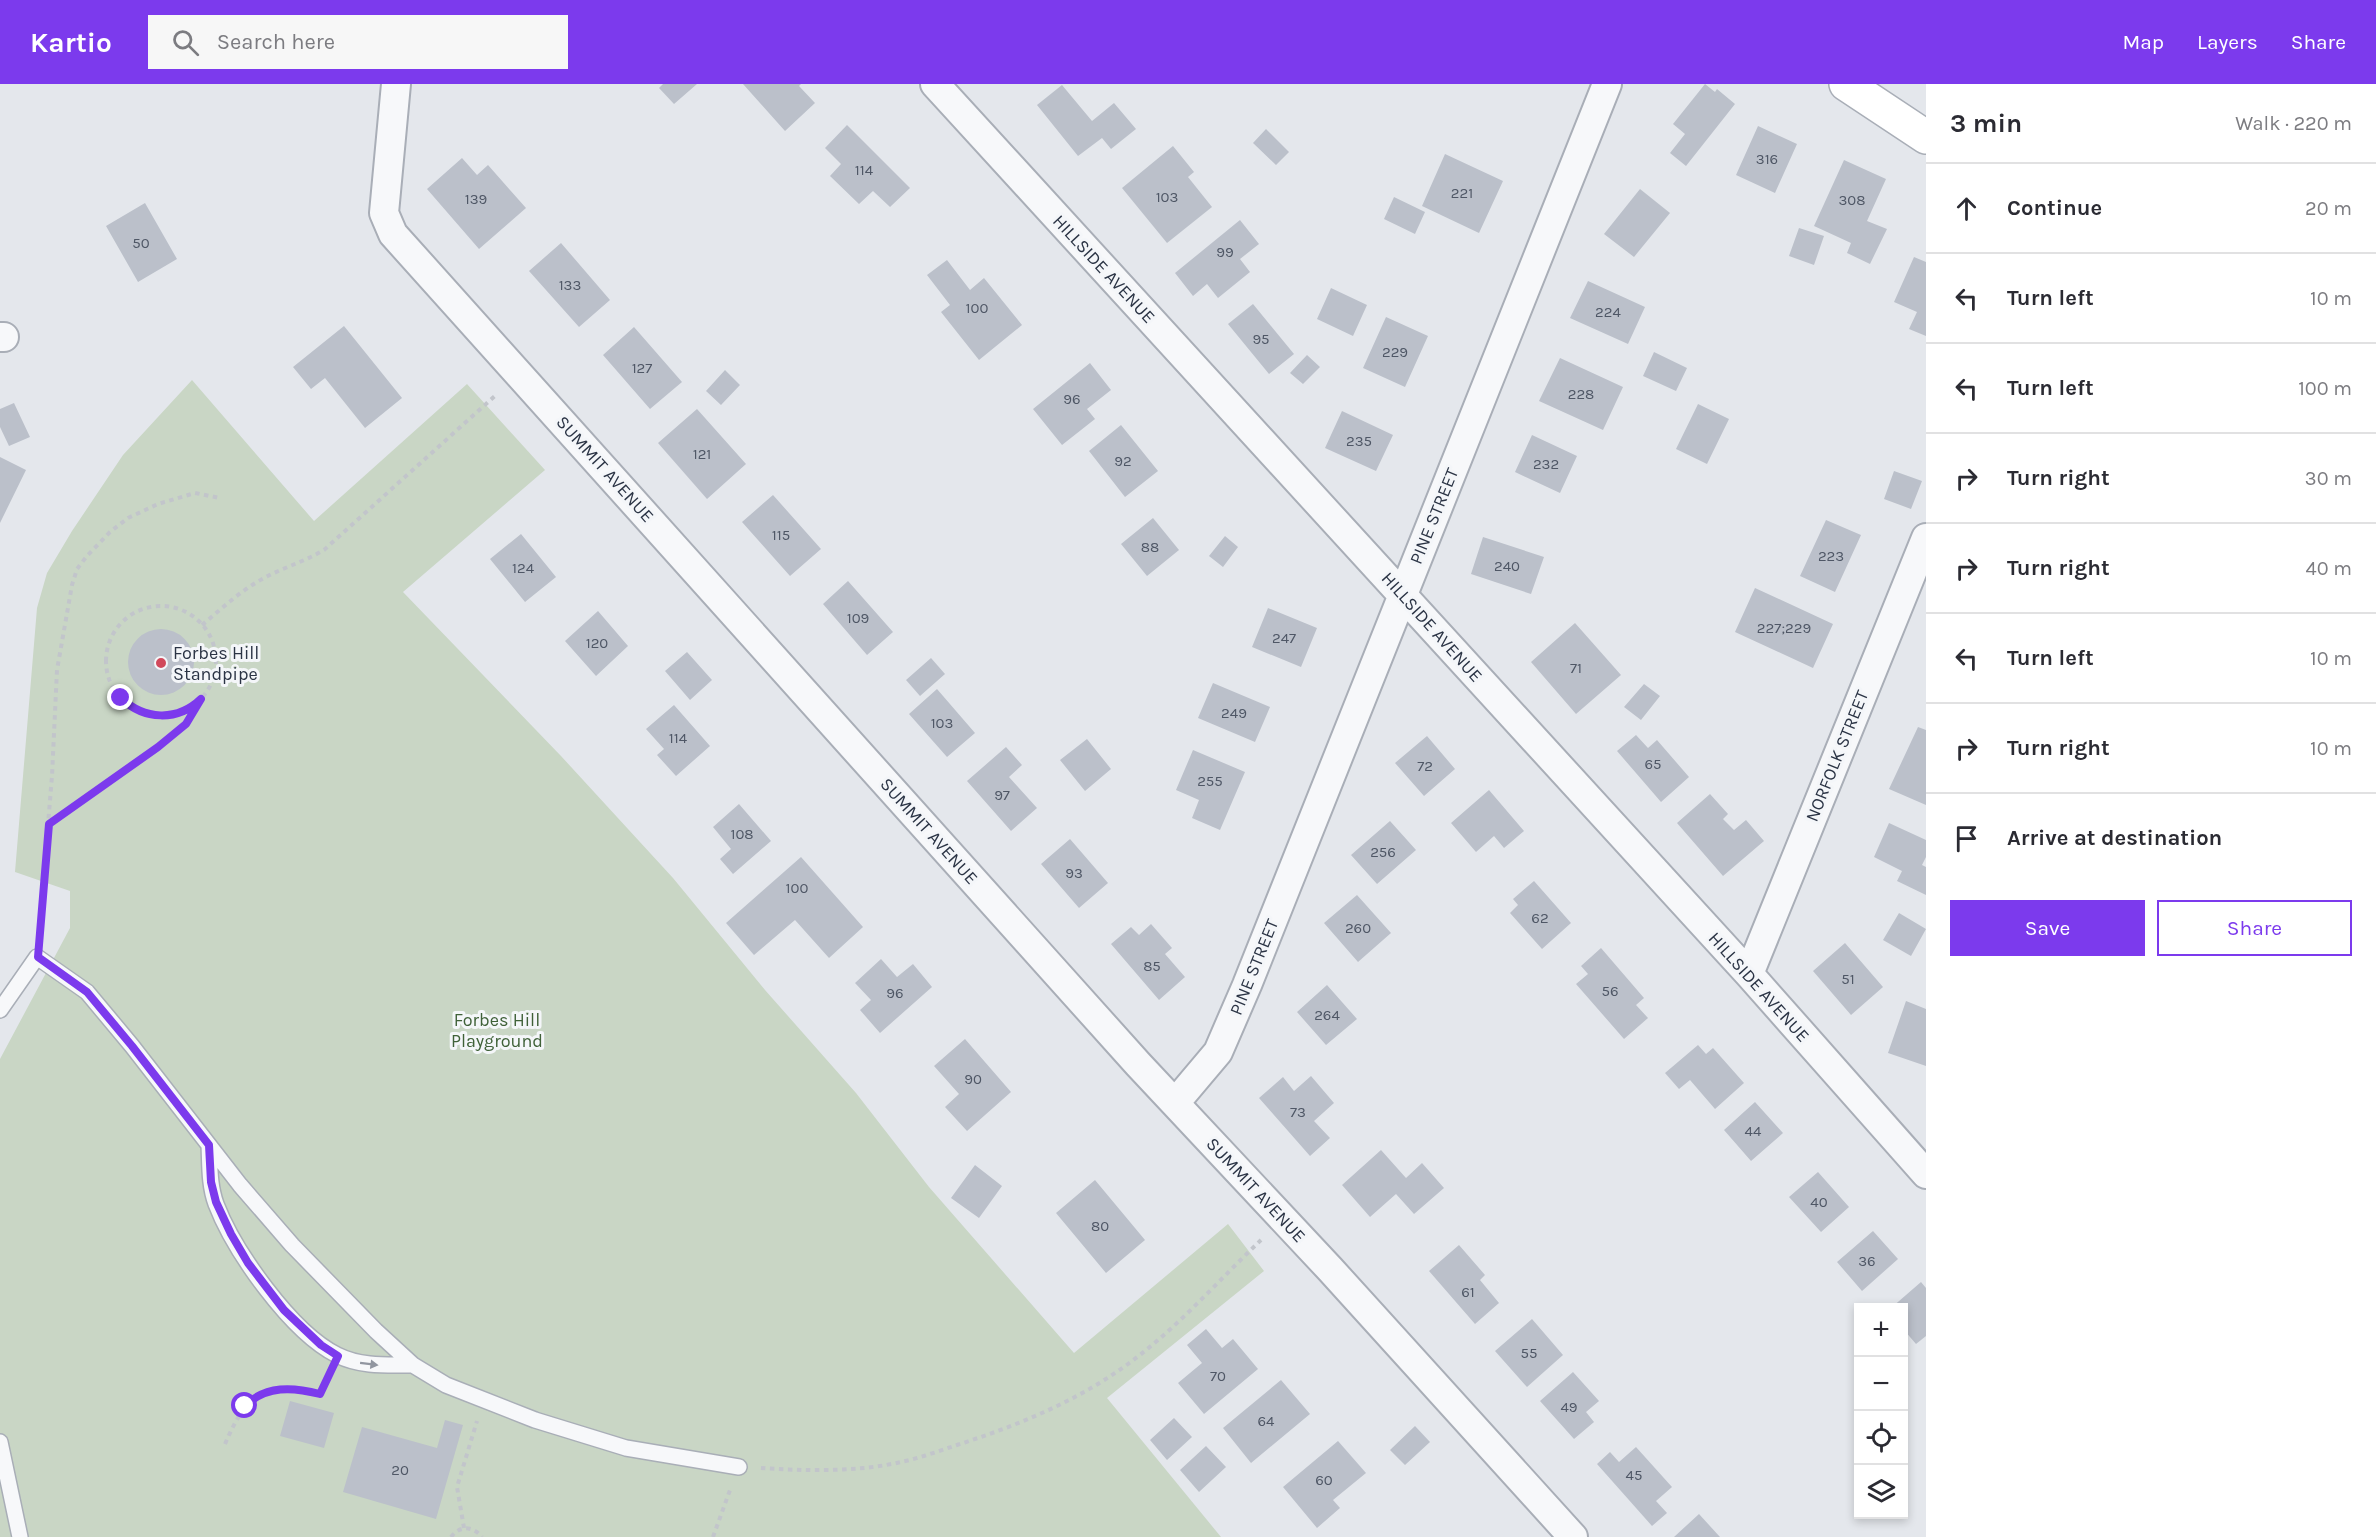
<!DOCTYPE html>
<html lang="en">
<head>
<meta charset="utf-8">
<style>
	:root { --surface:#fff; --page:#f7f7f7; --text:#2b2b33; --muted:#7c7c81; --line:#e1e1e2; --accent:#7c3aed }
	body { margin:0; font-family:Karla,sans-serif; background:var(--page); color:var(--text) }
	.controls { position:absolute; right:18px; bottom:18px; display:grid; overflow:hidden; border-radius:0px; box-shadow:0 3px 9px #0003 }
	.controls button { width:54px; height:54px; display:grid; place-items:center; padding:0; border:0; border-bottom:2px solid var(--line); background:var(--surface); color:var(--text); font:30px sans-serif }
	.stop { position:absolute; width:18px; height:18px; margin:-14px; border:4px solid #7c3aed; border-radius:50%; background:#fff }
	.stop.end { background:#7c3aed; border-color:#fff; box-shadow:0 2px 6px #0008 }
	.list { margin:0; padding:0; list-style:none }
	h2 { display:flex; justify-content:space-between; align-items:center; height:78px; margin:0; padding:0 24px; font-size:26px }
	h2 small { font-size:20px; font-weight:400; color:var(--muted) }
	.list li { display:grid; grid-template-columns:39px 1fr auto; gap:18px; align-items:center; box-sizing:border-box; height:90px; padding:0 24px; border-top:2px solid var(--line) }
	.list b { display:block; font-size:22px; white-space:nowrap }
	.list em { font-size:20px; font-style:normal; color:var(--muted) }
	.actions { display:flex; gap:12px; padding:18px 24px }
	.actions a { flex:1; padding:14px 0; border:2px solid var(--accent); border-radius:0px; text-align:center; font-size:21px; color:var(--accent) }
	.actions .main { background:var(--accent); color:#fff }
	.icon { flex:none; width:33px; height:33px; fill:none; stroke:currentColor; stroke-width:2; stroke-linecap:round; stroke-linejoin:round }
	.map { position:relative; flex:none; width:1926px; height:1453px; overflow:hidden }
	header { display:flex; align-items:center; gap:36px; box-sizing:border-box; height:84px; padding:0 30px; background:var(--accent); color:#fff }
	header strong { font-size:28px }
	nav { display:flex; gap:33px; margin-inline-start:auto; font-size:21px }
	.search { width:420px; height:54px; background:var(--page); display:flex; align-items:center; gap:15px; box-sizing:border-box; padding:0 21px; border-radius:0px; color:var(--muted); font-size:22px }
	main { display:flex }
	aside { flex:1; background:var(--surface) }
	.map>svg:first-child { display:block }
	.green { fill:#c9d6c5 }
	.building { fill:#bbc0ca }
	.lines { fill:none; stroke-linecap:round; stroke-linejoin:round }
	.lane-casing { stroke:#a9aeb7; stroke-width:18 }
	.street-casing { stroke:#a9aeb7; stroke-width:32 }
	.secondary-casing { stroke:#a9aeb7; stroke-width:36 }
	.path { stroke:#c2c5cb; stroke-width:4; stroke-dasharray:4.5 4.5; stroke-linecap:butt }
	.lane { stroke:#f7f8fa; stroke-width:15 }
	.street { stroke:#f7f8fa; stroke-width:28 }
	.secondary { stroke:#fff; stroke-width:33 }
	.oneway { fill:#9196a0 }
	.route { stroke:#7c3aed; stroke-width:8 }
	.poi-dot { fill:#d1495b; stroke:#f4f6f9; stroke-width:2 }
	.labels { text-anchor:middle; dominant-baseline:central; stroke-width:6; stroke-linejoin:round; paint-order:stroke }
	.number-label { font-size:15px; fill:#4f5766 }
	.street-label { font-size:18px; fill:#2b3445; stroke:#f4f6f9 }
	.poi-label { font-size:18px; fill:#2b3445; stroke:#f4f6f9; text-anchor:start }
	.park-label { font-size:18px; fill:#3f6138; stroke:#f4f6f9 }
</style>
</head>
<body>
<header>
<strong>Kartio</strong>
<div class="search"><svg class="icon" aria-label="search" viewBox="0 0 24 24"><circle cx="10" cy="10" r="6"/><path d="M15 15l6 6"/></svg>Search here</div>
<nav><a>Map</a><a>Layers</a><a>Share</a></nav>
</header>
<main>
<div class="map">
<svg width="1926" height="1453" viewBox="0 0 1926 1453">
	<rect width="100%" height="100%" fill="#e4e7ec"/>
	<path class="green" d="M192 296 314 437 467 300 545 386 403 508 561 672 673 794 765 906 856 1009 929 1103 1074 1269 1228 1140 1264 1187 1107 1314 1221 1453H0V975L70 844V807L15 788 37 524 47 489 72 447 123 371Z"/>
	<path class="building" d="M663 0H697L674 20 659 4Z
		M743 0H801L799 2 815 19 785 47Z
		M1705 0 1715 8 1717 5 1735 20 1686 82 1670 69 1685 50 1673 40Z
		M1062 1 1092 37 1114 19 1136 45 1111 65 1102 54 1078 72 1037 21Z
		M847 41 910 104 890 123 873 107 859 120 830 92 841 80 825 64Z
		M1758 42 1797 60 1775 109 1736 91Z
		M1266 45 1289 68 1276 81 1253 59Z
		M1173 62 1194 88 1188 93 1212 123 1167 159 1122 104Z
		M1445 70 1503 97 1479 149 1422 122Z
		M462 74 477 91 488 81 526 124 479 165 427 105Z
		M1844 76 1886 95 1867 137 1887 145 1870 180 1847 169 1851 159 1814 142Z
		M1640 105 1670 129 1634 173 1604 150Z
		M1394 113 1425 128 1415 150 1384 135Z
		M145 119 177 175 138 198 106 142Z
		M1240 136 1259 160 1240 175 1250 188 1218 214 1207 200 1193 212 1175 189Z
		M1799 144 1824 152 1814 181 1789 172Z
		M561 159 610 216 579 243 529 187Z
		M1914 173 1926 178V252L1909 245 1917 228 1894 218Z
		M947 176 970 206 984 194 1022 241 979 276 941 228 950 221 927 191Z
		M1588 197 1645 223 1628 260 1570 234Z
		M1331 204 1367 221 1353 252 1317 235Z
		M1253 220 1294 270 1269 290 1228 240Z
		M1386 233 1428 252 1405 303 1363 284Z
		M344 242 402 314 365 344 325 294 311 305 293 283Z
		M634 243 682 298 650 325 603 271Z
		M1654 268 1687 284 1676 307 1643 292Z
		M1307 271 1320 283 1303 300 1290 289Z
		M1560 274 1623 303 1603 346 1539 317Z
		M1090 279 1111 306 1087 325 1095 335 1062 361 1033 325Z
		M725 286 740 301 721 321 706 307Z
		M14 319 30 353 9 362 0 343V325Z
		M1698 320 1729 335 1707 380 1676 365Z
		M697 325 746 380 707 415 658 359Z
		M1342 327 1393 351 1376 387 1325 364Z
		M1121 341 1158 387 1125 413 1089 367Z
		M1532 351 1577 372 1560 409 1515 388Z
		M0 373 26 386 0 439Z
		M1894 387 1922 397 1911 425 1884 415Z
		M773 411 821 465 790 492 742 438Z
		M1153 434 1179 466 1147 492 1121 460Z
		M1826 436 1861 451 1835 508 1800 492Z
		M521 450 556 493 525 518 490 475Z
		M1225 452 1238 463 1223 483 1209 472Z
		M1483 453 1544 473 1531 510 1471 490Z
		M848 497 893 548 867 571 823 520Z
		M1755 504 1833 540 1813 584 1735 548Z
		M1268 524 1317 544 1301 583 1252 563Z
		M598 527 628 562 596 592 565 557Z
		M1575 539 1621 591 1576 630 1531 578Z
		M128 578a33 33 0 1 1 66 0a33 33 0 1 1-66 0Z
		M687 568 712 596 690 616 665 587Z
		M931 574 945 590 920 612 906 596Z
		M1213 599 1270 623 1255 658 1198 634Z
		M1644 600 1660 612 1641 636 1624 623Z
		M937 605 975 649 947 673 909 630Z
		M674 621 710 662 676 692 657 671 664 665 646 645Z
		M1918 643 1926 646V721L1889 705Z
		M1636 651 1648 664 1657 656 1689 693 1661 718 1617 667Z
		M1427 652 1455 685 1424 712 1395 679Z
		M1087 655 1111 685 1085 707 1060 676Z
		M1006 663 1022 681 1009 693 1037 724 1011 747 967 697Z
		M1193 666 1245 688 1220 746 1192 734 1199 716 1176 706Z
		M1489 706 1524 747 1504 764 1494 752 1476 768 1451 739Z
		M1710 710 1728 730 1723 735 1734 746 1746 736 1764 757 1723 792 1677 739Z
		M739 720 771 757 733 790 720 775 731 765 713 743Z
		M1390 737 1416 766 1377 800 1351 771Z
		M1889 739 1926 756V773L1922 781 1926 783V811L1897 797 1902 787 1874 773Z
		M1070 755 1108 799 1079 824 1041 780Z
		M801 773 863 843 829 874 795 836 754 871 726 839Z
		M1534 797 1571 839 1542 865 1510 829 1518 821 1513 815Z
		M1357 811 1391 849 1358 878 1324 839Z
		M1899 829 1926 845 1911 872 1883 856Z
		M1151 840 1172 864 1165 870 1185 893 1159 916 1111 860 1131 843 1139 851Z
		M1845 859 1883 903 1851 931 1813 887Z
		M1601 864 1644 914 1636 921 1648 934 1624 955 1576 900 1588 890 1581 882Z
		M881 875 897 893 913 880 932 903 880 949 860 926 871 916 855 899Z
		M1327 901 1357 935 1326 961 1297 928Z
		M1906 917 1926 925V982L1888 969Z
		M965 955 1011 1008 967 1047 945 1023 959 1010 934 982Z
		M1698 961 1706 970 1713 964 1744 999 1715 1025 1690 996 1679 1005 1665 989Z
		M1311 992 1334 1019 1314 1037 1330 1054 1310 1072 1259 1014 1283 993 1294 1007Z
		M1755 1018 1783 1049 1751 1077 1724 1046Z
		M1381 1066 1406 1094 1422 1079 1444 1104 1414 1130 1396 1110 1370 1133 1342 1101Z
		M975 1081 1002 1102 979 1134 951 1114Z
		M1818 1088 1849 1123 1821 1148 1789 1113Z
		M1095 1096 1145 1156 1106 1189 1056 1129Z
		M1873 1147 1898 1175 1862 1207 1837 1178Z
		M1459 1161 1485 1191 1480 1196 1499 1219 1475 1240 1429 1187Z
		M1921 1198 1926 1204V1252L1916 1260 1904 1246V1224H1891Z
		M1532 1235 1563 1271 1527 1303 1495 1267Z
		M1206 1245 1222 1264 1233 1255 1258 1285 1204 1330 1178 1299 1202 1279 1187 1261Z
		M1573 1288 1599 1317 1586 1328 1594 1338 1574 1355 1540 1317Z
		M1281 1296 1310 1330 1251 1379 1223 1344Z
		M290 1317 334 1329 324 1364 280 1352Z
		M1174 1334 1192 1353 1167 1376 1150 1356Z
		M445 1336 463 1341 436 1435 343 1408 362 1343 437 1364Z
		M1415 1342 1430 1358 1405 1381 1390 1366Z
		M1338 1357 1366 1389 1333 1416 1340 1424 1317 1444 1283 1403Z
		M1206 1362 1226 1383 1199 1408 1180 1386Z
		M1636 1363 1672 1403 1656 1417 1667 1429 1652 1442 1597 1380 1610 1368 1619 1378Z
		M1699 1430 1720 1453H1674Z"/>
	<g class="lines">
		<defs>
			<path id="lane" d="M0 926 37 873 87 908 132 962 240 1101 292 1161 376 1247 413 1281 446 1301 535 1336 626 1364 739 1383
				M209 1061C210 1081 209 1101 216 1120 234 1167 291 1248 337 1271 361 1283 387 1281 413 1281
				M0 1358 20 1453"/>
			<path id="street" d="M396 0 384 129 393 150 1138 980 1330 1185 1573 1453
				M935 0 1749 890 1926 1090
				M0 253H4
				M1749 890 1926 454
				M1175 1019 1218 968 1247 901 1607 0"/>
			<path id="secondary" d="M1846 0 1926 53"/>
		</defs>
		<use href="#lane" class="lane-casing"/>
		<use href="#street" class="street-casing"/>
		<use href="#secondary" class="secondary-casing"/>
		<path class="path" d="M106 577a55 55 0 1 1 110 0a55 55 0 1 1-110 0Z
			M202 541C220 526 237 510 257 498 278 485 302 479 324 466L497 310
			M49 740 158 663 186 640 199 618
			M39 851 52 692 57 586 72 501 77 485 87 472 110 448 128 434 158 420 195 409 220 414
			M225 1360C247 1309 264 1296 320 1310L329 1294
			M761 1384C804 1387 859 1388 901 1378 920 1374 939 1367 957 1361 1019 1341 1080 1316 1132 1277 1179 1242 1219 1196 1261 1156
			M464 1444 457 1403 477 1337
			M451 1453C460 1441 473 1442 482 1453
			M713 1453 730 1406"/>
		<use href="#lane" class="lane"/>
		<use href="#street" class="street"/>
		<use href="#secondary" class="secondary"/>
	</g>
	<defs><path id="oneway-solid" d="M-6-.8H1V-3.2L6.5 0L1 3.2V.8H-6Z" transform="scale(1.5)"/></defs>
	<use class="oneway" href="#oneway-solid" transform="translate(369 1280) rotate(7)"/>
	<g class="lines">
		<path class="route" d="M121 614C144 636 177 638 201 615L186 640 158 663 49 740 38 873 87 908 132 962 209 1061 211 1098 216 1118 231 1150 248 1179 284 1226 321 1261 338 1272 320 1310C293 1303 266 1301 245 1322"/>
	</g>
	<circle class="poi-dot" cx="161" cy="579" r="6"/>
	<g class="labels">
		<g class="number-label">
			<text x="1767" y="75">316</text>
			<text x="864" y="86">114</text>
			<text x="1462" y="109">221</text>
			<text x="1167" y="113">103</text>
			<text x="476" y="115">139</text>
			<text x="1852" y="116">308</text>
			<text x="141" y="159">50</text>
			<text x="1225" y="168">99</text>
			<text x="570" y="201">133</text>
			<text x="977" y="224">100</text>
			<text x="1608" y="228">224</text>
			<text x="1261" y="255">95</text>
			<text x="1395" y="268">229</text>
			<text x="642" y="284">127</text>
			<text x="1581" y="310">228</text>
			<text x="1072" y="315">96</text>
			<text x="1359" y="357">235</text>
			<text x="702" y="370">121</text>
			<text x="1123" y="377">92</text>
			<text x="1546" y="380">232</text>
			<text x="781" y="451">115</text>
			<text x="1150" y="463">88</text>
			<text x="1831" y="472">223</text>
			<text x="1507" y="482">240</text>
			<text x="523" y="484">124</text>
			<text x="858" y="534">109</text>
			<text x="1784" y="544">227;229</text>
			<text x="1284" y="554">247</text>
			<text x="597" y="559">120</text>
			<text x="1576" y="584">71</text>
			<text x="1234" y="629">249</text>
			<text x="942" y="639">103</text>
			<text x="678" y="654">114</text>
			<text x="1653" y="680">65</text>
			<text x="1425" y="682">72</text>
			<text x="1210" y="697">255</text>
			<text x="1002" y="711">97</text>
			<text x="742" y="750">108</text>
			<text x="1383" y="768">256</text>
			<text x="1074" y="789">93</text>
			<text x="797" y="804">100</text>
			<text x="1540" y="834">62</text>
			<text x="1358" y="844">260</text>
			<text x="1152" y="882">85</text>
			<text x="1848" y="895">51</text>
			<text x="1610" y="907">56</text>
			<text x="895" y="909">96</text>
			<text x="1327" y="931">264</text>
			<text x="973" y="995">90</text>
			<text x="1298" y="1028">73</text>
			<text x="1753" y="1047">44</text>
			<text x="1819" y="1118">40</text>
			<text x="1100" y="1142">80</text>
			<text x="1867" y="1177">36</text>
			<text x="1468" y="1208">61</text>
			<text x="1529" y="1269">55</text>
			<text x="1218" y="1292">70</text>
			<text x="1569" y="1323">49</text>
			<text x="1266" y="1337">64</text>
			<text x="400" y="1386">20</text>
			<text x="1634" y="1391">45</text>
			<text x="1324" y="1396">60</text>
		</g>
		<g class="street-label">
			<text transform="translate(1104 185) rotate(47)">HILLSIDE AVENUE</text>
			<text transform="translate(605 385) rotate(48)">SUMMIT AVENUE</text>
			<text transform="translate(1434 432) rotate(-68)">PINE STREET</text>
			<text transform="translate(1432 543) rotate(48)">HILLSIDE AVENUE</text>
			<text transform="translate(1837 672) rotate(-68)">NORFOLK STREET</text>
			<text transform="translate(929 747) rotate(48)">SUMMIT AVENUE</text>
			<text transform="translate(1254 883) rotate(-68)">PINE STREET</text>
			<text transform="translate(1759 903) rotate(48)">HILLSIDE AVENUE</text>
			<text transform="translate(1256 1106) rotate(47)">SUMMIT AVENUE</text>
		</g>
		<g class="poi-label">
			<text x="173" y="569">Forbes Hill<tspan x="173" dy="21">Standpipe</tspan></text>
		</g>
		<g class="park-label">
			<text x="497" y="936">Forbes Hill<tspan x="497" dy="21">Playground</tspan></text>
		</g>
	</g>
</svg>
<div class="controls">
<button>+</button>
<button>−</button>
<button><svg class="icon" aria-label="locate" viewBox="0 0 24 24"><circle cx="12" cy="12" r="6"/><path d="M12 2v4M12 18v4M2 12h4M18 12h4"/></svg></button>
<button><svg class="icon" aria-label="layers" viewBox="0 0 24 24"><path d="M12 4l9 5-9 5-9-5zM3 14l9 5 9-5"/></svg></button>
</div>
<div class="stop" style="left:245px;top:1322px"></div>
<div class="stop end" style="left:121px;top:614px"></div>
</div>
<aside>
<h2>3 min<small>Walk · 220 m</small></h2>
<ul class="list">
<li><svg class="icon" aria-label="ahead" viewBox="0 0 24 24"><path d="M12 20V5M6 11l6-6 6 6"/></svg><div><b>Continue</b></div><em>20 m</em></li>
<li><svg class="icon" aria-label="left" viewBox="0 0 24 24"><path d="M17 20v-9H6M10 6l-5 5 5 5"/></svg><div><b>Turn left</b></div><em>10 m</em></li>
<li><svg class="icon" aria-label="left" viewBox="0 0 24 24"><path d="M17 20v-9H6M10 6l-5 5 5 5"/></svg><div><b>Turn left</b></div><em>100 m</em></li>
<li><svg class="icon" aria-label="right" viewBox="0 0 24 24"><path d="M7 20v-9h11M14 6l5 5-5 5"/></svg><div><b>Turn right</b></div><em>30 m</em></li>
<li><svg class="icon" aria-label="right" viewBox="0 0 24 24"><path d="M7 20v-9h11M14 6l5 5-5 5"/></svg><div><b>Turn right</b></div><em>40 m</em></li>
<li><svg class="icon" aria-label="left" viewBox="0 0 24 24"><path d="M17 20v-9H6M10 6l-5 5 5 5"/></svg><div><b>Turn left</b></div><em>10 m</em></li>
<li><svg class="icon" aria-label="right" viewBox="0 0 24 24"><path d="M7 20v-9h11M14 6l5 5-5 5"/></svg><div><b>Turn right</b></div><em>10 m</em></li>
<li><svg class="icon" aria-label="arrive" viewBox="0 0 24 24"><path d="M6 21V4h12l-3 4 3 4H6"/></svg><div><b>Arrive at destination</b></div></li>
</ul>
<div class="actions"><a class="main">Save</a><a>Share</a></div>
</aside>
</main>
</body>
</html>
